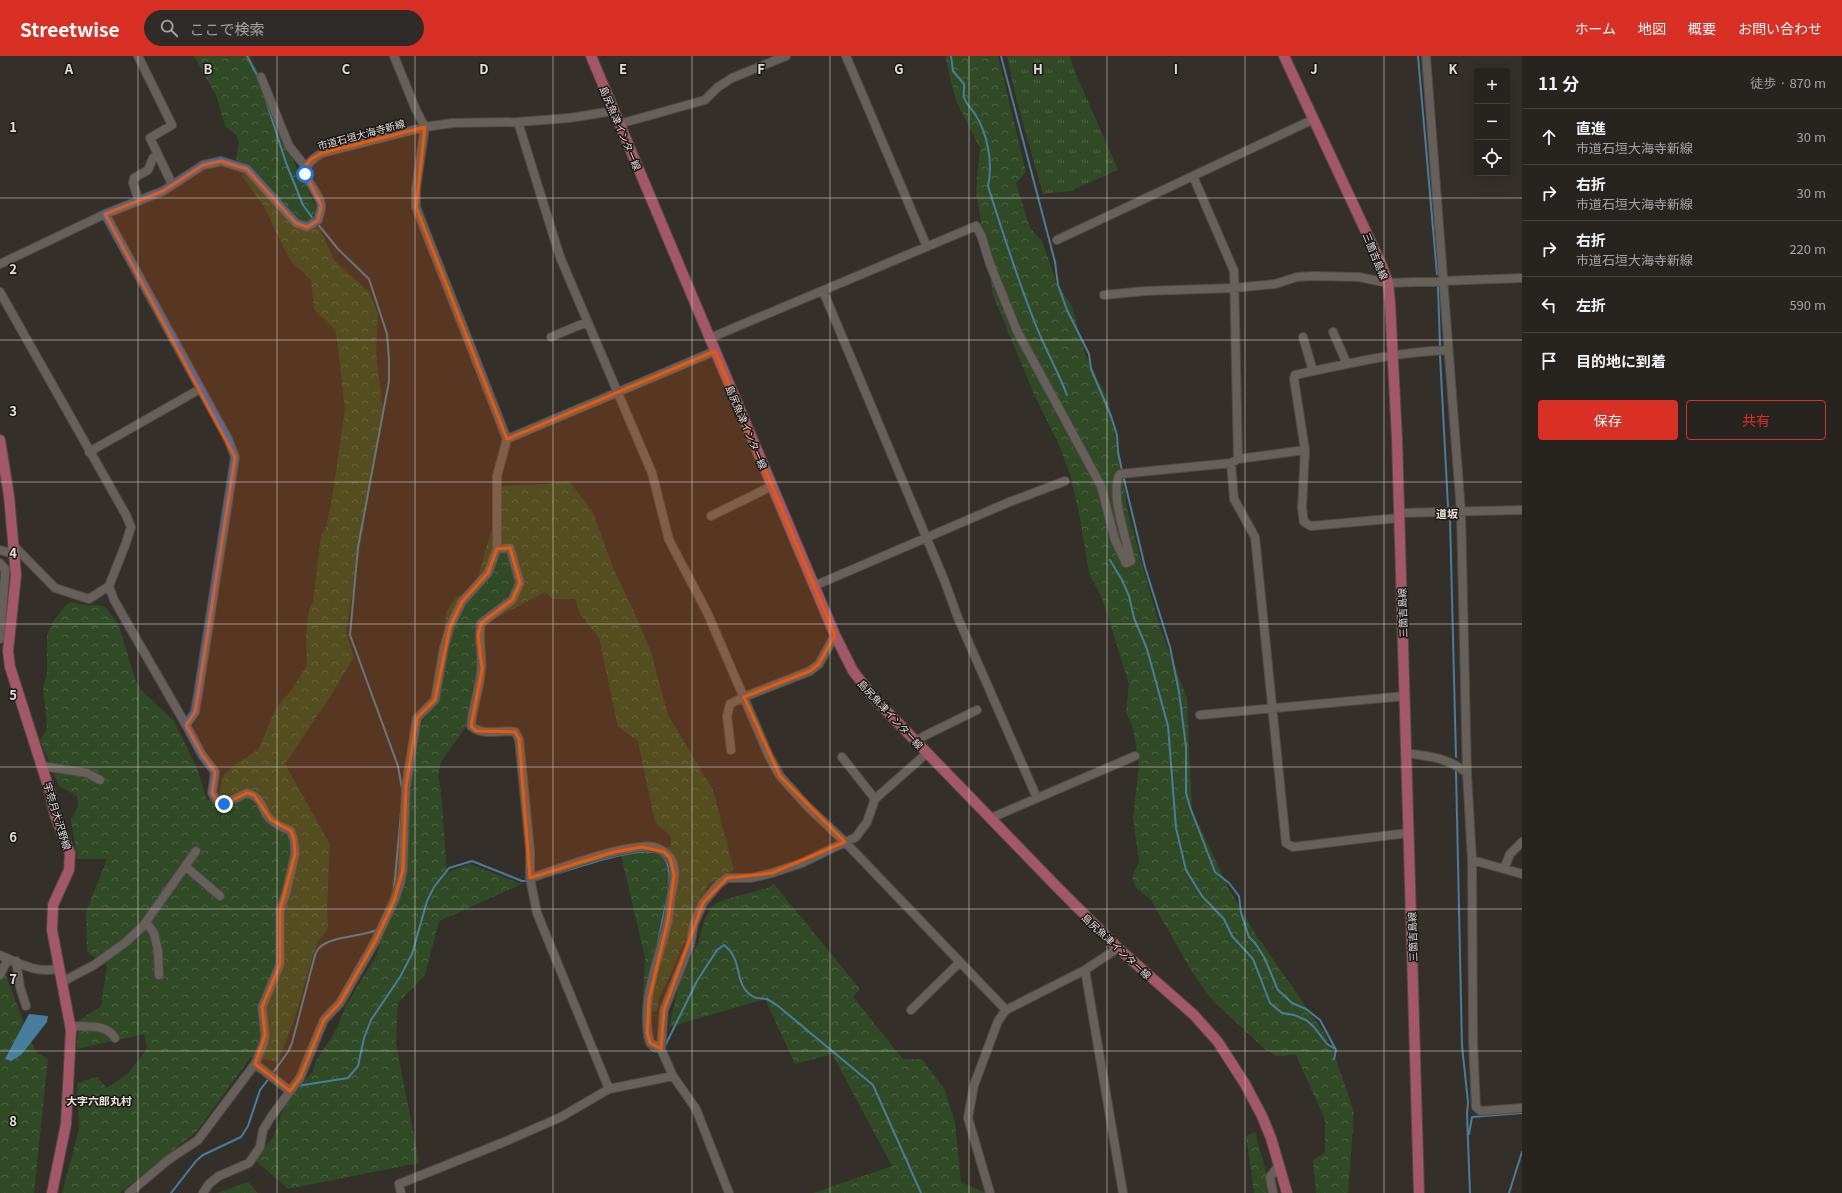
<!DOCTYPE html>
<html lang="ja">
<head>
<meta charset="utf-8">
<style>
	:root { --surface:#27231f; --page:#2f2b28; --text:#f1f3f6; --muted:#a4a4a4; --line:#43403d; --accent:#d93025 }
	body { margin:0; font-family:Georgia,"Noto Sans JP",serif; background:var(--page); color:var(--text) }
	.controls { position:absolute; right:12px; top:12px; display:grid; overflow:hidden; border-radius:4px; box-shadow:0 4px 16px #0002 }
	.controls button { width:36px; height:36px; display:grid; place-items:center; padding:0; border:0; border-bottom:1px solid var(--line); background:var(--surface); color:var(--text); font:20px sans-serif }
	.stop { position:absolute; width:12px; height:12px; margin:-9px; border:3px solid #1a73e8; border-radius:50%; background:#fff }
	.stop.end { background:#1a73e8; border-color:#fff; box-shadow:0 1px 4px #0008 }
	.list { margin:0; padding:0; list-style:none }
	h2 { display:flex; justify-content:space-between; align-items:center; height:52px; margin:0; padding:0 16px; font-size:17px }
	h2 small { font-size:13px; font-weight:400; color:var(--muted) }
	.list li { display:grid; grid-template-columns:26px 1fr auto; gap:12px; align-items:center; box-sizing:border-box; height:56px; padding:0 16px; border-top:1px solid var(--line) }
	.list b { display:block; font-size:15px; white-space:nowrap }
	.list p { margin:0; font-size:13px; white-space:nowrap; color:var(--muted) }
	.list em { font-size:13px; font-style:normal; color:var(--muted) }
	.actions { display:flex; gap:8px; padding:12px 16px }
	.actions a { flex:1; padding:9px 0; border:1px solid var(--accent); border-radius:4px; text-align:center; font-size:14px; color:var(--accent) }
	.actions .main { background:var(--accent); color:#fff }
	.icon { flex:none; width:22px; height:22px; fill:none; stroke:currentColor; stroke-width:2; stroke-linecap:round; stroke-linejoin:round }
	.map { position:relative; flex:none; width:1522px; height:1137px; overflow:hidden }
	header { display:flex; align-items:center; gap:24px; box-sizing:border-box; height:56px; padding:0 20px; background:var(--accent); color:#fff }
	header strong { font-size:19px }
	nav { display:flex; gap:22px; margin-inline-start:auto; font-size:14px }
	.search { width:280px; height:36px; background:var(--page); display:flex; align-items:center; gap:10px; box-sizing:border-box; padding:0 14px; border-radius:22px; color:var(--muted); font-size:15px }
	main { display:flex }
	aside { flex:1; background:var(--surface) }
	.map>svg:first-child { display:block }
	.grass { fill:url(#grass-tufts) }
	.forest { fill:url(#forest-crowns) }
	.water { fill:#487e9d }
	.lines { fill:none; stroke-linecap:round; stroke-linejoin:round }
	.stream { stroke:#487e9d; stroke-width:2 }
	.minor-casing { stroke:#4f4a46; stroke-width:10 }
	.major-casing { stroke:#4f4a46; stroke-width:12 }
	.minor { stroke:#67605a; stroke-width:8 }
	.major { stroke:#a45767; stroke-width:10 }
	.route { stroke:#1a73e8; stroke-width:5 }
	.marked { fill:#e8590c; fill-opacity:0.2; stroke:#e8590c; stroke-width:3; stroke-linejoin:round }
	.grid { fill:none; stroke:#e1ddd9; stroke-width:1; stroke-opacity:0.55 }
	.labels { text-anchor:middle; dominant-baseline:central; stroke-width:3; stroke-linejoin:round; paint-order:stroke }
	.street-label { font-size:10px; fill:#e1ddd9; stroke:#1a1715 }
	.neighbourhood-label { font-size:11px; font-weight:bold; fill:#eae2db; stroke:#1a1715 }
	.grid-label { font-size:13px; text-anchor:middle; font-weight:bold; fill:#e1ddd9; stroke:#1a1715; stroke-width:3; stroke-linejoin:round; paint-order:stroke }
</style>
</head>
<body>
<header>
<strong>Streetwise</strong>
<div class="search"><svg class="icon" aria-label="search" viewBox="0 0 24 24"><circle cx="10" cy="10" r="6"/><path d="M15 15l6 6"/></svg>ここで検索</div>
<nav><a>ホーム</a><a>地図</a><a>概要</a><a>お問い合わせ</a></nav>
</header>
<main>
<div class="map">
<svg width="1522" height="1137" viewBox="0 0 1522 1137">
	<defs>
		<pattern id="grass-tufts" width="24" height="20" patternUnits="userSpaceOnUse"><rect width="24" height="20" fill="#2f4a25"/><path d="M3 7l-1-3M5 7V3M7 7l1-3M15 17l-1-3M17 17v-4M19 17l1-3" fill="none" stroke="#4d6444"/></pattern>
		<pattern id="forest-crowns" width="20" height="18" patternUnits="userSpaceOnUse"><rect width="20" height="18" fill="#2f4a25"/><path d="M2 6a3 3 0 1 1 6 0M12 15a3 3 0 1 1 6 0" fill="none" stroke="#4d6444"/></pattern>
	</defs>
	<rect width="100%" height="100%" fill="#342f29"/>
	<path class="grass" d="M1007 0H1070L1073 11 1118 114 1070 135 1043 138 1016 42Z"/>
	<path class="forest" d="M194 0H250L258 17 286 90 316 151 315 163 308 169 298 165 255 116 236 103 239 86 236 79 225 70 216 39Z
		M945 0H998L1026 116 1016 127 1030 172 1042 185 1057 228 1072 250 1085 298 1108 344 1122 410 1127 452 1144 515 1160 571 1187 642 1192 754 1229 833 1255 877 1325 978 1337 1006 1350 1044 1354 1057 1348 1137H1316L1313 1104 1325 1097V1064L1296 999 1276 1000 1265 993 1211 943 1192 916 1151 844 1136 832 1132 821 1139 806 1133 761 1139 710 1133 672 1126 656 1129 628 1102 542 1089 517 1079 456 1070 418 1058 387 1033 336 993 239 976 135 980 92 956 45Z
		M244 115 298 173 319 171 334 204 369 236 378 257 376 296 383 354 346 576 354 601 333 636 285 708 330 788 327 850 328 872 317 887 294 964 278 1006 251 1001 196 1076 120 1137H62L79 1073 77 1027 97 1021 107 1032 127 1018 147 993 144 978 77 993 78 965 101 950 107 910 87 896 86 856 107 803H77L71 763 78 751 77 740 59 730 40 684 46 675 47 669 43 632 47 617V578L54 564 66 549 71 546C83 550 94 548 106 551L119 570 136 626 143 636 174 665 197 712 207 744H218L223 720 238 706 251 699 259 692 276 652 289 637 307 610 306 580 309 554 313 546 321 479 326 471 331 449 345 353 336 275 314 253 311 224 290 204 263 149 242 120Z
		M569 425 593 456 614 514 635 558 651 596 668 659 713 734 734 814 708 828 681 895 659 943 657 955 642 957 645 902 620 795 670 791 671 781 655 766 638 685 618 671 599 582 580 558 575 543H553L545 536 485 568 480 616 470 665 441 706 438 720 441 735 447 816 470 808 522 828 439 865 425 919 398 947 396 987 419 1107 288 1133 255 1104 274 1080 285 1047 313 1015 316 1005 336 974 346 949 377 899 392 831 404 739 412 721 417 680 440 622 446 556 456 542 469 533 478 521 489 482 500 452V430L548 428Z
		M774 828 860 933 853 941 903 1003H922L945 1034 955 1067 961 1126 986 1137H813L892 1110 832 998 795 1008 765 943 669 971 680 924 698 887 705 862 710 853 714 848 723 844 768 832Z
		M0 909 7 922 26 973 36 996 48 1003 34 1137H0Z
		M1255 1076 1272 1137H1254L1246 1080Z
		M248 1126 258 1137H216H217Z"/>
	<path class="water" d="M29 958 48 960 47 966 21 999 11 1005 5 1003Z"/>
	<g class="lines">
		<path class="stream" d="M247 0 258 21
			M951 0 953 15 964 28C965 32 963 36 964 40 965 48 971 52 975 58 988 78 993 108 988 130 1003 178 1018 225 1037 272 1046 295 1058 315 1067 339
			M1001 0 1055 206 1058 229 1067 254 1089 298 1091 313 1111 360 1117 379 1118 396 1122 415
			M1418 0 1437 218
			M264 38 286 107 303 149 314 164
			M317 167 338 193 369 223 387 278 389 304V325L358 491 350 579 398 710 402 733
			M1438 231 1440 289
			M1440 299 1448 451
			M1123 419 1145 511 1170 591 1179 636 1186 691V737L1190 751 1215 816 1229 827 1239 840 1241 857 1249 881 1255 887 1264 901 1278 934 1292 947 1306 953 1320 964 1336 994 1334 1003
			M1450 462 1456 701
			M1110 504 1122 524 1129 540 1134 562 1147 593 1168 670 1176 772 1186 814 1202 840 1224 863 1232 880 1253 903 1270 947 1282 957 1294 959 1306 964 1314 971 1327 988 1335 993
			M1456 715 1462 990 1468 1046 1467 1058 1470 1137
			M559 817C579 811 644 788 660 798 672 806 670 826 668 838
			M394 834 402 745
			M657 891 667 842
			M644 972C643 983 647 995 659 996
			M664 992 697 925 717 894 724 889C744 904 733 928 752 940 756 943 762 942 767 943 771 945 775 948 778 950L873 1029 921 1137
			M272 1018 288 996 292 987 314 903C315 899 317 894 319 892 331 880 361 881 377 874
			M297 1030 348 1022 358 1010 364 982 371 964 400 921 412 898 427 845 434 831 449 812 472 805 522 825H527
			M1469 1078 1472 1061 1522 1057
			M171 1137 196 1105 203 1099 241 1081 248 1070 260 1034 270 1021
			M1509 1137 1522 1096"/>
		<defs>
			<path id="minor" d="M138 0 172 69 150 82 172 128
				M846 0 927 191
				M1426 0 1461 456 1467 717
				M261 21 289 90 305 110
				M518 66 560 201 652 417 669 484 707 556 769 700 780 720 807 750 845 786 1006 954
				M619 68 705 44 718 31 732 22 786 0
				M1193 120 1234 215 1238 403
				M139 145 133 127 134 122 148 114 153 102 158 99
				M105 158 228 383 235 401 198 638 195 656 186 669 114 544 109 530
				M1057 184 1314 63
				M0 208 105 158 163 135 203 109 221 105 247 113 296 167 307 171 318 164C319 159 322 152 321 148 314 124 289 117 322 97L425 71 452 67 518 66 569 62 613 55
				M823 235 945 526 958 562 1037 742
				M0 236 126 459 131 471 126 487 109 530 89 543 55 532 14 490
				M1104 239 1145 235 1234 232 1275 228 1297 221 1313 220 1359 221 1388 227 1522 222
				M1333 276 1347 308
				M551 281 587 266
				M1303 281 1313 315
				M710 282 976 170 981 179 990 208 1017 275 1101 430 1115 484 1126 507 1131 505C1127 486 1109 434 1120 418L1231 407 1238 403 1305 394
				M507 383 715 295
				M89 396 200 333
				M1231 407 1234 443 1255 481 1286 787 1293 791 1408 777
				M1399 457 1522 454
				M711 460 772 430
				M1399 462 1311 470 1304 466 1302 452 1305 394 1294 323 1295 319C1346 308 1396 296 1448 294
				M497 493 510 492 520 527 512 544 481 567C477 584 483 597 481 614 480 633 472 651 471 670 483 681 501 673 515 676L519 683 530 795V822L537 857 609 1033
				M0 494 14 498
				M0 507 5 513V519L0 583
				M814 530 1007 447 1065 425
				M1200 659 1405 640
				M186 669 202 699 215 716 212 737 218 747 224 748 247 737C266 743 260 755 271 764 276 769 284 772 291 775L294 785 295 798 286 837 280 854V908L262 951 265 979 264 986 255 1008 290 1035
				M916 686 924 680 977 654
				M731 694 727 660 730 648 744 641 810 615 819 608 835 579
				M1406 697C1430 700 1448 702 1467 717L1472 804 1522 818
				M842 701 875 743
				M42 710 87 717 100 724
				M991 762 1135 700
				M1472 804 1473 986 1476 1051 1481 1055 1522 1052
				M185 810 220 840
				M1504 813 1510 798 1522 786
				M530 822C566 811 603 795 641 791 655 789 671 795 674 811 676 820 673 831 671 841 670 849 669 857 668 865 659 903 639 948 650 987L661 993
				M146 866 154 877 158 895 159 919
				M0 899C18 907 40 919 59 912
				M16 905 20 931 26 950
				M1085 914 1123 1137
				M0 919 8 903
				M62 926 94 909 126 886 143 870 196 795
				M911 954 960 906
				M70 970C86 971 106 967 115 982
				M129 1137 168 1104 198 1084 255 1008
				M203 1137 209 1128 219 1120 249 1107 260 1091 263 1074 271 1061 300 1022 324 964 340 947 376 884 394 845 400 829 403 814 406 731 417 662 435 644 444 592 450 571 462 546 488 517 497 493V420L507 383 416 151V133L425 71 416 54 394 0
				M401 1137 399 1128 504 1086 561 1061 609 1033 673 1020
				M729 1137 696 1053 673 1020 661 993 664 954 690 889 694 868 703 847 719 828 727 822H751L772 817 802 807 856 781 867 766 875 743 927 697
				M990 1137 968 1062 974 1029 998 965 1006 954 1085 914 1118 892
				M1273 1137 1270 1121 1279 1109"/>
			<path id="major" d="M591 0 835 579 853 615 874 642 1056 830 1118 892 1194 959 1218 986 1245 1028 1262 1060 1271 1082 1287 1137
				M1284 0 1382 210 1388 227 1390 247 1397 383 1419 1137
				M0 384 9 440 16 519 8 595 10 611 49 733 55 759 70 797 69 814 53 849 52 874 71 974 66 1068 52 1137"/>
		</defs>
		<use href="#minor" class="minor-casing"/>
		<use href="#major" class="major-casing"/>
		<use href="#minor" class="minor"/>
		<use href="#major" class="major"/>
	</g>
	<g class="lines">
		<path class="route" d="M224 748 218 747 212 737 215 716 202 700 186 669 195 656 198 638 235 401 228 383 105 158 163 135 203 109 221 105 247 113 296 167 308 171 318 164 321 149 305 118"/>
	</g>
	<path class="marked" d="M425 71 416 151 507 383 715 295 835 579 819 608 810 615 744 641 780 720 845 786 772 817 727 822 703 847 664 954 661 993 650 987 647 977 649 943 668 864 674 819 670 802 664 796 642 791 614 796 530 822 519 683 515 676 476 675 471 670 482 613 478 579 481 567 512 544 520 527 510 492 497 493 488 517 462 546 450 571 435 644 417 662 406 731 403 814 394 845 376 884 340 947 324 964 300 1022 290 1035 255 1008 265 979 262 951 280 908V854L295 798 294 785 291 775 271 764 254 739 247 737 224 748 218 747 212 737 215 716 202 699 186 669 195 656 198 638 235 401 105 158 163 135 203 109 221 105 247 113 296 167 307 171 318 164 321 149 305 118V110L311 103 322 97Z"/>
	<path class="grid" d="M138 0V1137M277 0V1137M415 0V1137M553 0V1137M692 0V1137M830 0V1137M969 0V1137M1107 0V1137M1245 0V1137M1384 0V1137M0 142H1522M0 284H1522M0 426H1522M0 568H1522M0 711H1522M0 853H1522M0 995H1522"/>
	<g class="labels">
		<g class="street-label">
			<text transform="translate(621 72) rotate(67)">島尻魚津インター線</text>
			<text transform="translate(361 78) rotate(-15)">市道石垣大海寺新線</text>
			<text transform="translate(1376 200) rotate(68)">三箇吉島線</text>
			<text transform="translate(747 371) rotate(67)">島尻魚津インター線</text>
			<text transform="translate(1402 557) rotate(-92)">三箇吉島線</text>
			<text transform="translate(891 658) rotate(47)">島尻魚津インター線</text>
			<text transform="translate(58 760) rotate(73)">宇奈月大沢野線</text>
			<text transform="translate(1412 881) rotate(-92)">三箇吉島線</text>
			<text transform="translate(1117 890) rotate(43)">島尻魚津インター線</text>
		</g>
		<g class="neighbourhood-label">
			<text x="1447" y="457">道坂</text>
			<text x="99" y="1044">大字六郎丸村</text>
		</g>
	</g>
	<g class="grid-label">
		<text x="69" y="18">A</text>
		<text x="208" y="18">B</text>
		<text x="346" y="18">C</text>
		<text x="484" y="18">D</text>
		<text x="623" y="18">E</text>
		<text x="761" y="18">F</text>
		<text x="899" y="18">G</text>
		<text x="1038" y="18">H</text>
		<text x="1176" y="18">I</text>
		<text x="1314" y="18">J</text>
		<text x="1453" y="18">K</text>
		<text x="13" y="76">1</text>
		<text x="13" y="218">2</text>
		<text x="13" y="360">3</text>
		<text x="13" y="502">4</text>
		<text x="13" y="644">5</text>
		<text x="13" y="786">6</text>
		<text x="13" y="928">7</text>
		<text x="13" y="1070">8</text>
	</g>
</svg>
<div class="controls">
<button>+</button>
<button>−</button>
<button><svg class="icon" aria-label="locate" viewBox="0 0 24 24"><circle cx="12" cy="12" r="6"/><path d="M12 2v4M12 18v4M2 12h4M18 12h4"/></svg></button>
</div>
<div class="stop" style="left:305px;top:118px"></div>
<div class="stop end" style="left:224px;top:748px"></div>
</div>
<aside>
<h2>11 分<small>徒歩 · 870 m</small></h2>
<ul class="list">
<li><svg class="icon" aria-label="ahead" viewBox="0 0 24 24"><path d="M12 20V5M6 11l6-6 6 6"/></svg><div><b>直進</b><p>市道石垣大海寺新線</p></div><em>30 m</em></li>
<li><svg class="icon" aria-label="right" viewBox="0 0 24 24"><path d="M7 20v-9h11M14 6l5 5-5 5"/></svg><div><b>右折</b><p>市道石垣大海寺新線</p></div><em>30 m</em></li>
<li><svg class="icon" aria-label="right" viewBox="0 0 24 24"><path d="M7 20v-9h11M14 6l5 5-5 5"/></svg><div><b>右折</b><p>市道石垣大海寺新線</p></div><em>220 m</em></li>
<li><svg class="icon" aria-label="left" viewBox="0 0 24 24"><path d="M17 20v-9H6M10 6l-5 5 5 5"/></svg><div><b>左折</b></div><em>590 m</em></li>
<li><svg class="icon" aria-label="arrive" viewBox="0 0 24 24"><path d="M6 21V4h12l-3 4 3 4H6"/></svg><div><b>目的地に到着</b></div></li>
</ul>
<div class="actions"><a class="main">保存</a><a>共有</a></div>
</aside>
</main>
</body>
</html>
